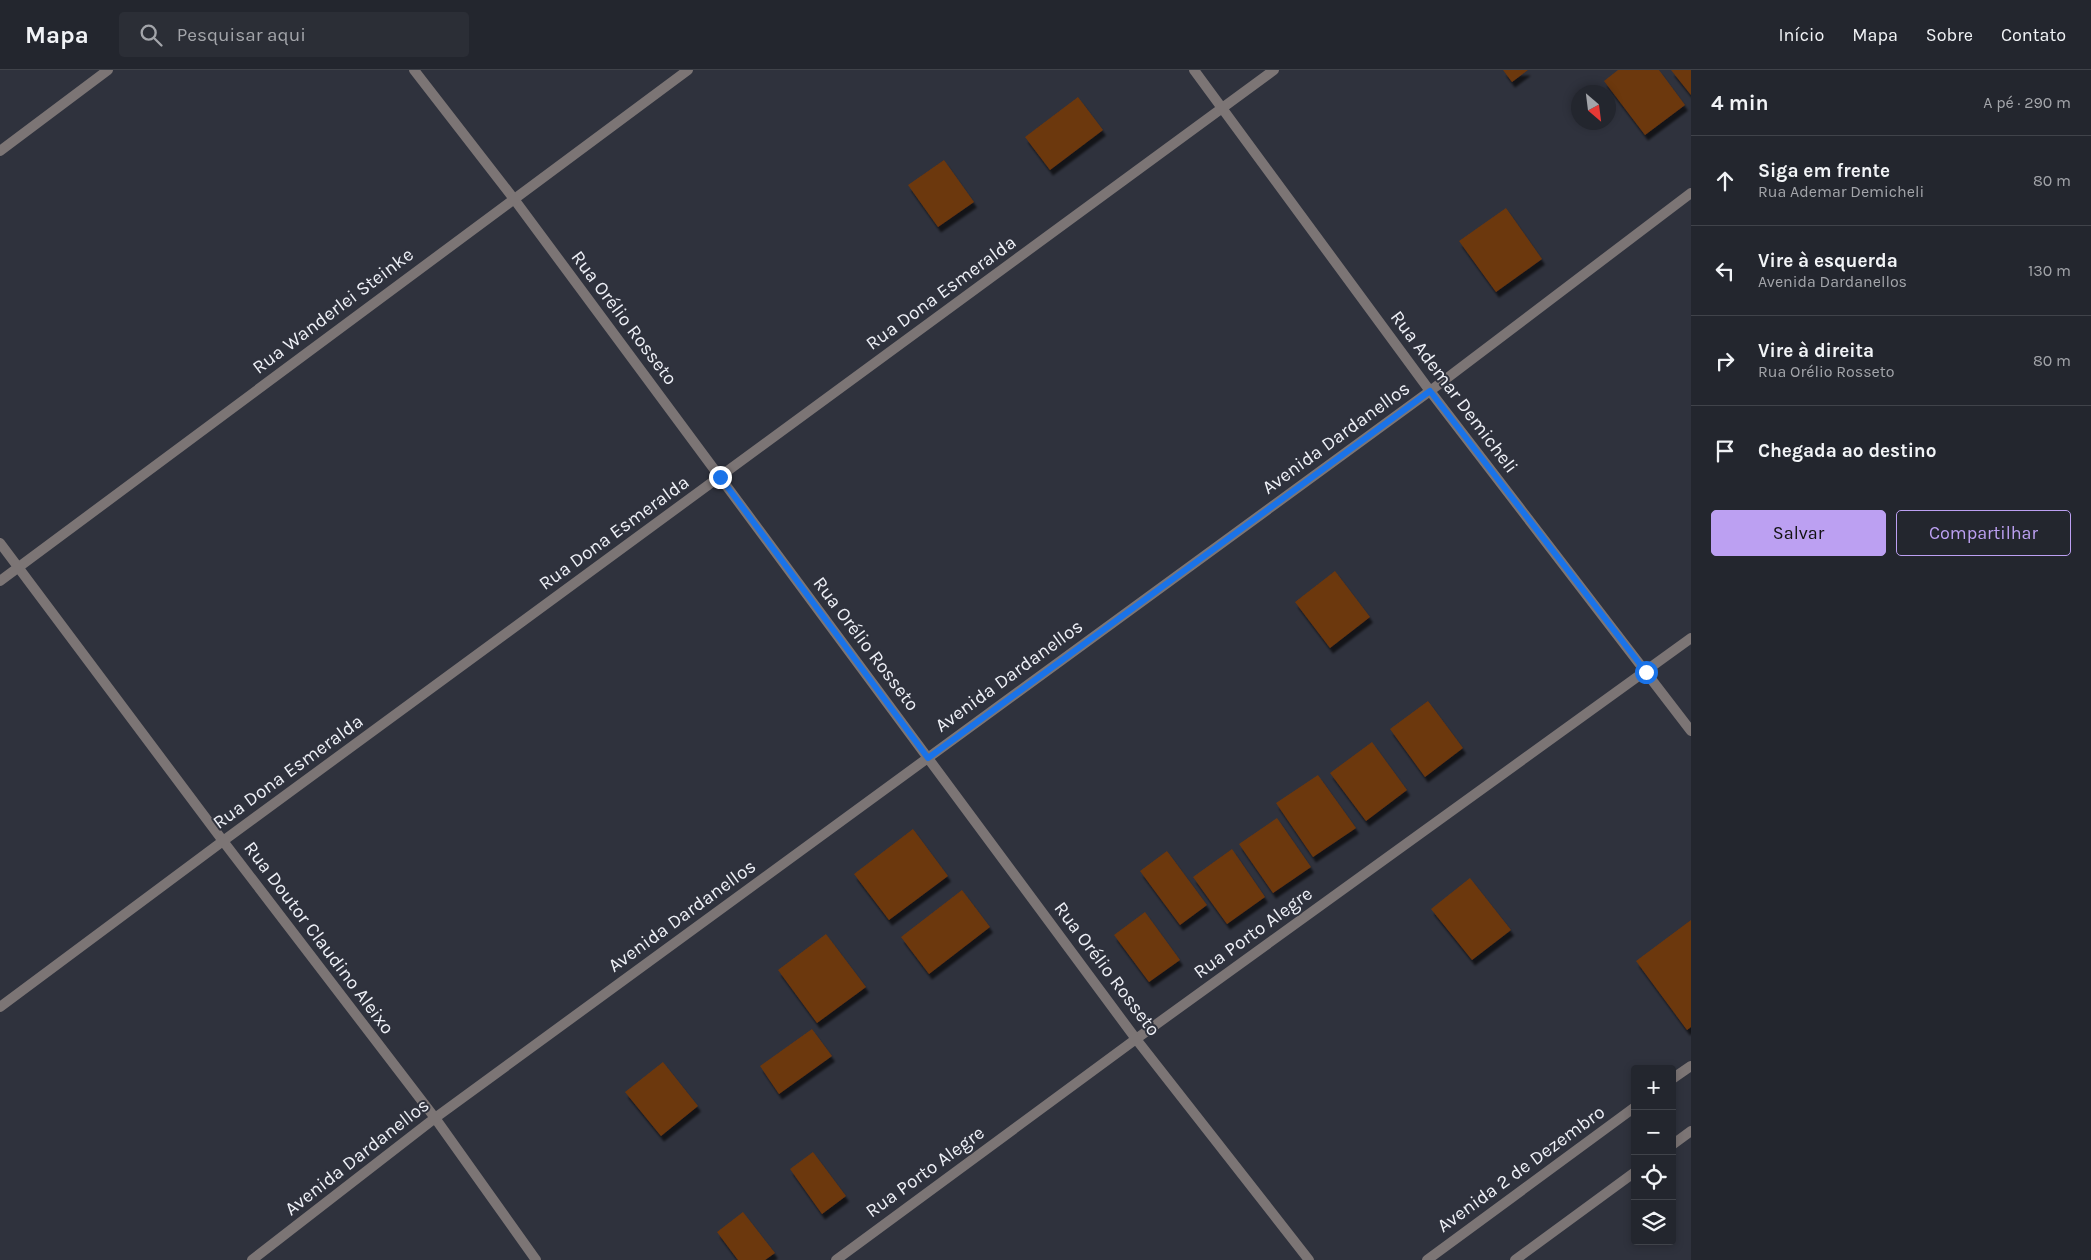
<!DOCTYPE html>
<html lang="pt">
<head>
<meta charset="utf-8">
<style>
	:root { --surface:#23262e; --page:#2b2e36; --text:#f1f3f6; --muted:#a3a5aa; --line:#40434a; --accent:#bca0f2 }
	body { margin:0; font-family:Karla,sans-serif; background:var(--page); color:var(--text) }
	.controls { position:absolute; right:15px; bottom:15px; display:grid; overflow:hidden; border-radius:5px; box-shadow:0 2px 8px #0003 }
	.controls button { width:45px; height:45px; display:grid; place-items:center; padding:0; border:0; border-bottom:1px solid var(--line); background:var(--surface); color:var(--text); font:25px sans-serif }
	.compass { position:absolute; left:1571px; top:15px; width:45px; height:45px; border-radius:50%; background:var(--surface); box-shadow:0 2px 8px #0003; rotate:152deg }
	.stop { position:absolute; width:15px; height:15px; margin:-11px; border:4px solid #1a73e8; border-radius:50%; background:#fff }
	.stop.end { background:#1a73e8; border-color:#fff; box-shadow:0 1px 5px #0008 }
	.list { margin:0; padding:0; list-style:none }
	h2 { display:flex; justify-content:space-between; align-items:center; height:65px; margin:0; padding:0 20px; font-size:21px }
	h2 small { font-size:16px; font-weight:400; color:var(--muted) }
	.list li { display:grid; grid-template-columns:32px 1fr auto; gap:15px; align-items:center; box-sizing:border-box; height:90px; padding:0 20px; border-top:1px solid var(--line) }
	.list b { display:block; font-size:19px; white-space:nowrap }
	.list p { margin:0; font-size:16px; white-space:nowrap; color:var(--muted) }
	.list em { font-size:16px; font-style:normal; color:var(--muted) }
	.actions { display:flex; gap:10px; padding:15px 20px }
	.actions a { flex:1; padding:11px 0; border:1px solid var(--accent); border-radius:5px; text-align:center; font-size:18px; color:var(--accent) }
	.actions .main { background:var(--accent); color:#111 }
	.icon { flex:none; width:28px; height:28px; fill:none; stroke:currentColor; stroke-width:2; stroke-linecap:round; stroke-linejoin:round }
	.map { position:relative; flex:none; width:1691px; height:1190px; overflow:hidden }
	header { display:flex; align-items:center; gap:30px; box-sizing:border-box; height:70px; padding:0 25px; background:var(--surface); border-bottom:1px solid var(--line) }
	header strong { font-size:24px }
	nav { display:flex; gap:28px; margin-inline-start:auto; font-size:18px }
	.search { width:350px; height:45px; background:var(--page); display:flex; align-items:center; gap:12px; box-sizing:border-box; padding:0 18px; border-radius:5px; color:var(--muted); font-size:19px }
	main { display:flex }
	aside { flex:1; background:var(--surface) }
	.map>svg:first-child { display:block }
	.building { fill:#6c370e; filter:url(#shadow) }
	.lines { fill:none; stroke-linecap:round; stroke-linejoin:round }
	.minor { stroke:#7c7575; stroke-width:10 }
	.tertiary { stroke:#7c7575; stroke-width:10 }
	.route { stroke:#1a73e8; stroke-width:6 }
	.labels { text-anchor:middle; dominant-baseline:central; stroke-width:4; stroke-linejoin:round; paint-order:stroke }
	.street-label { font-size:19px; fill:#eef0f7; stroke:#2f323d }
</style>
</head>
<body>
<header>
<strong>Mapa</strong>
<div class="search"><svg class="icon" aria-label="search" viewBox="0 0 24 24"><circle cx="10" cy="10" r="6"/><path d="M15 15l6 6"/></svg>Pesquisar aqui</div>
<nav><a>Início</a><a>Mapa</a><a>Sobre</a><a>Contato</a></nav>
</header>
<main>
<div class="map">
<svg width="1691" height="1190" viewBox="0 0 1691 1190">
	<defs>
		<filter id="shadow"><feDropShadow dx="3" dy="5.5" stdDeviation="1" flood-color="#0009"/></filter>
	</defs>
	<rect width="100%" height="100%" fill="#2f323d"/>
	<path class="building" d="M1503 0H1528L1512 12Z
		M1618 0H1659L1685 35 1645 65 1604 11Z
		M1671 0H1691V25Z
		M1078 27 1103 60 1050 100 1025 67Z
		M944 90 974 132 938 157 908 115Z
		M1506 138 1542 189 1496 222 1459 171Z
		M1335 501 1370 547 1330 578 1295 532Z
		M1428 631 1463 678 1425 707 1390 659Z
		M1372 672 1407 720 1366 751 1330 703Z
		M1318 705 1356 758 1313 787 1276 733Z
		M1277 748 1311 797 1273 823 1239 774Z
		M913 759 948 806 889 850 854 804Z
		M1232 779 1265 827 1227 854 1193 807Z
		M1167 781 1207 835 1180 855 1140 801Z
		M1470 808 1511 860 1472 890 1431 839Z
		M962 820 990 857 929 904 901 867Z
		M1145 842 1180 890 1149 912 1114 865Z
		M1691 850V957L1687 960 1636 891Z
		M826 864 866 917 817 953 778 900Z
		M812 959 832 986 779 1024 760 996Z
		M663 992 698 1036 661 1066 625 1022Z
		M813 1082 846 1126 822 1144 790 1099Z
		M743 1142 775 1183 765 1190H738L717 1162Z"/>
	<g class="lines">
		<path class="minor" d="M414 0 514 129 1136 969 1309 1190
			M1194 0 1430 321 1691 661
			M0 81 108 0
			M0 473 223 771 435 1048 536 1190
			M0 511 688 0
			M0 937 223 771 1274 0
			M252 1190 435 1048 1430 321 1691 123
			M836 1190 1136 969 1691 568"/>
		<path class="tertiary" d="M1672 1009 1691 996
			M1672 1075 1691 1061
			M1427 1190 1635 1037
			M1515 1190 1635 1102"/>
	</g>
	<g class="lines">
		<path class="route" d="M720 407 928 688 1430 321 1646 602"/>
	</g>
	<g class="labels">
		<g class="street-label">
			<text transform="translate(941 223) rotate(-36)">Rua Dona Esmeralda</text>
			<text transform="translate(333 241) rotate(-37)">Rua Wanderlei Steinke</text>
			<text transform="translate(624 248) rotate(53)">Rua Orélio Rosseto</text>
			<text transform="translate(1454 322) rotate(53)">Rua Ademar Demicheli</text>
			<text transform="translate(1336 368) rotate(-36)">Avenida Dardanellos</text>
			<text transform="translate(614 463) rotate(-36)">Rua Dona Esmeralda</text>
			<text transform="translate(866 574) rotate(53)">Rua Orélio Rosseto</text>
			<text transform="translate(1009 606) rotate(-36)">Avenida Dardanellos</text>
			<text transform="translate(288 702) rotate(-36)">Rua Dona Esmeralda</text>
			<text transform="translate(682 846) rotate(-36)">Avenida Dardanellos</text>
			<text transform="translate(1253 863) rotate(-36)">Rua Porto Alegre</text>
			<text transform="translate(319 868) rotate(53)">Rua Doutor Claudino Aleixo</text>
			<text transform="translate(1107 899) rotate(53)">Rua Orélio Rosseto</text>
			<text transform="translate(357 1087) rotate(-38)">Avenida Dardanellos</text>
			<text transform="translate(1521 1099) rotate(-36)">Avenida 2 de Dezembro</text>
			<text transform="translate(925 1102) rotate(-36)">Rua Porto Alegre</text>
		</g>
	</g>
</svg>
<div class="controls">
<button>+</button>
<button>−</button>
<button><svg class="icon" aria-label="locate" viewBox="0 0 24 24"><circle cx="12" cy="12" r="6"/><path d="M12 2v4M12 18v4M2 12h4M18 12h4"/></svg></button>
<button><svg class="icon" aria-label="layers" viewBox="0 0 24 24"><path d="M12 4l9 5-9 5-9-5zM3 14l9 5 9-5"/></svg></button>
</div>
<svg class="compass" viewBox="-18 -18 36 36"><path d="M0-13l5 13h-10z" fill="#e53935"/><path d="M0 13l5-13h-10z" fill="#a3a5aa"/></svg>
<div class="stop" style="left:1646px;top:602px"></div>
<div class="stop end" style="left:720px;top:407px"></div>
</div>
<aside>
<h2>4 min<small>A pé · 290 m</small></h2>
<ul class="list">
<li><svg class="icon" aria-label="ahead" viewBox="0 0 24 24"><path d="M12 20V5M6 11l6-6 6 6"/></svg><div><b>Siga em frente</b><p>Rua Ademar Demicheli</p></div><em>80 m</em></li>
<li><svg class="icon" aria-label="left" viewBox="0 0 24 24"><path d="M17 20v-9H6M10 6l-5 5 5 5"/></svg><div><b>Vire à esquerda</b><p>Avenida Dardanellos</p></div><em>130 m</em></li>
<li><svg class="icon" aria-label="right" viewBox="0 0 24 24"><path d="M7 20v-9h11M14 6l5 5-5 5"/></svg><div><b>Vire à direita</b><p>Rua Orélio Rosseto</p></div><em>80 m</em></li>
<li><svg class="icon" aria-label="arrive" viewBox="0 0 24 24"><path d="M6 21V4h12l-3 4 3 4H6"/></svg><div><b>Chegada ao destino</b></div></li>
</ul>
<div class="actions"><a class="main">Salvar</a><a>Compartilhar</a></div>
</aside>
</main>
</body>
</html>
